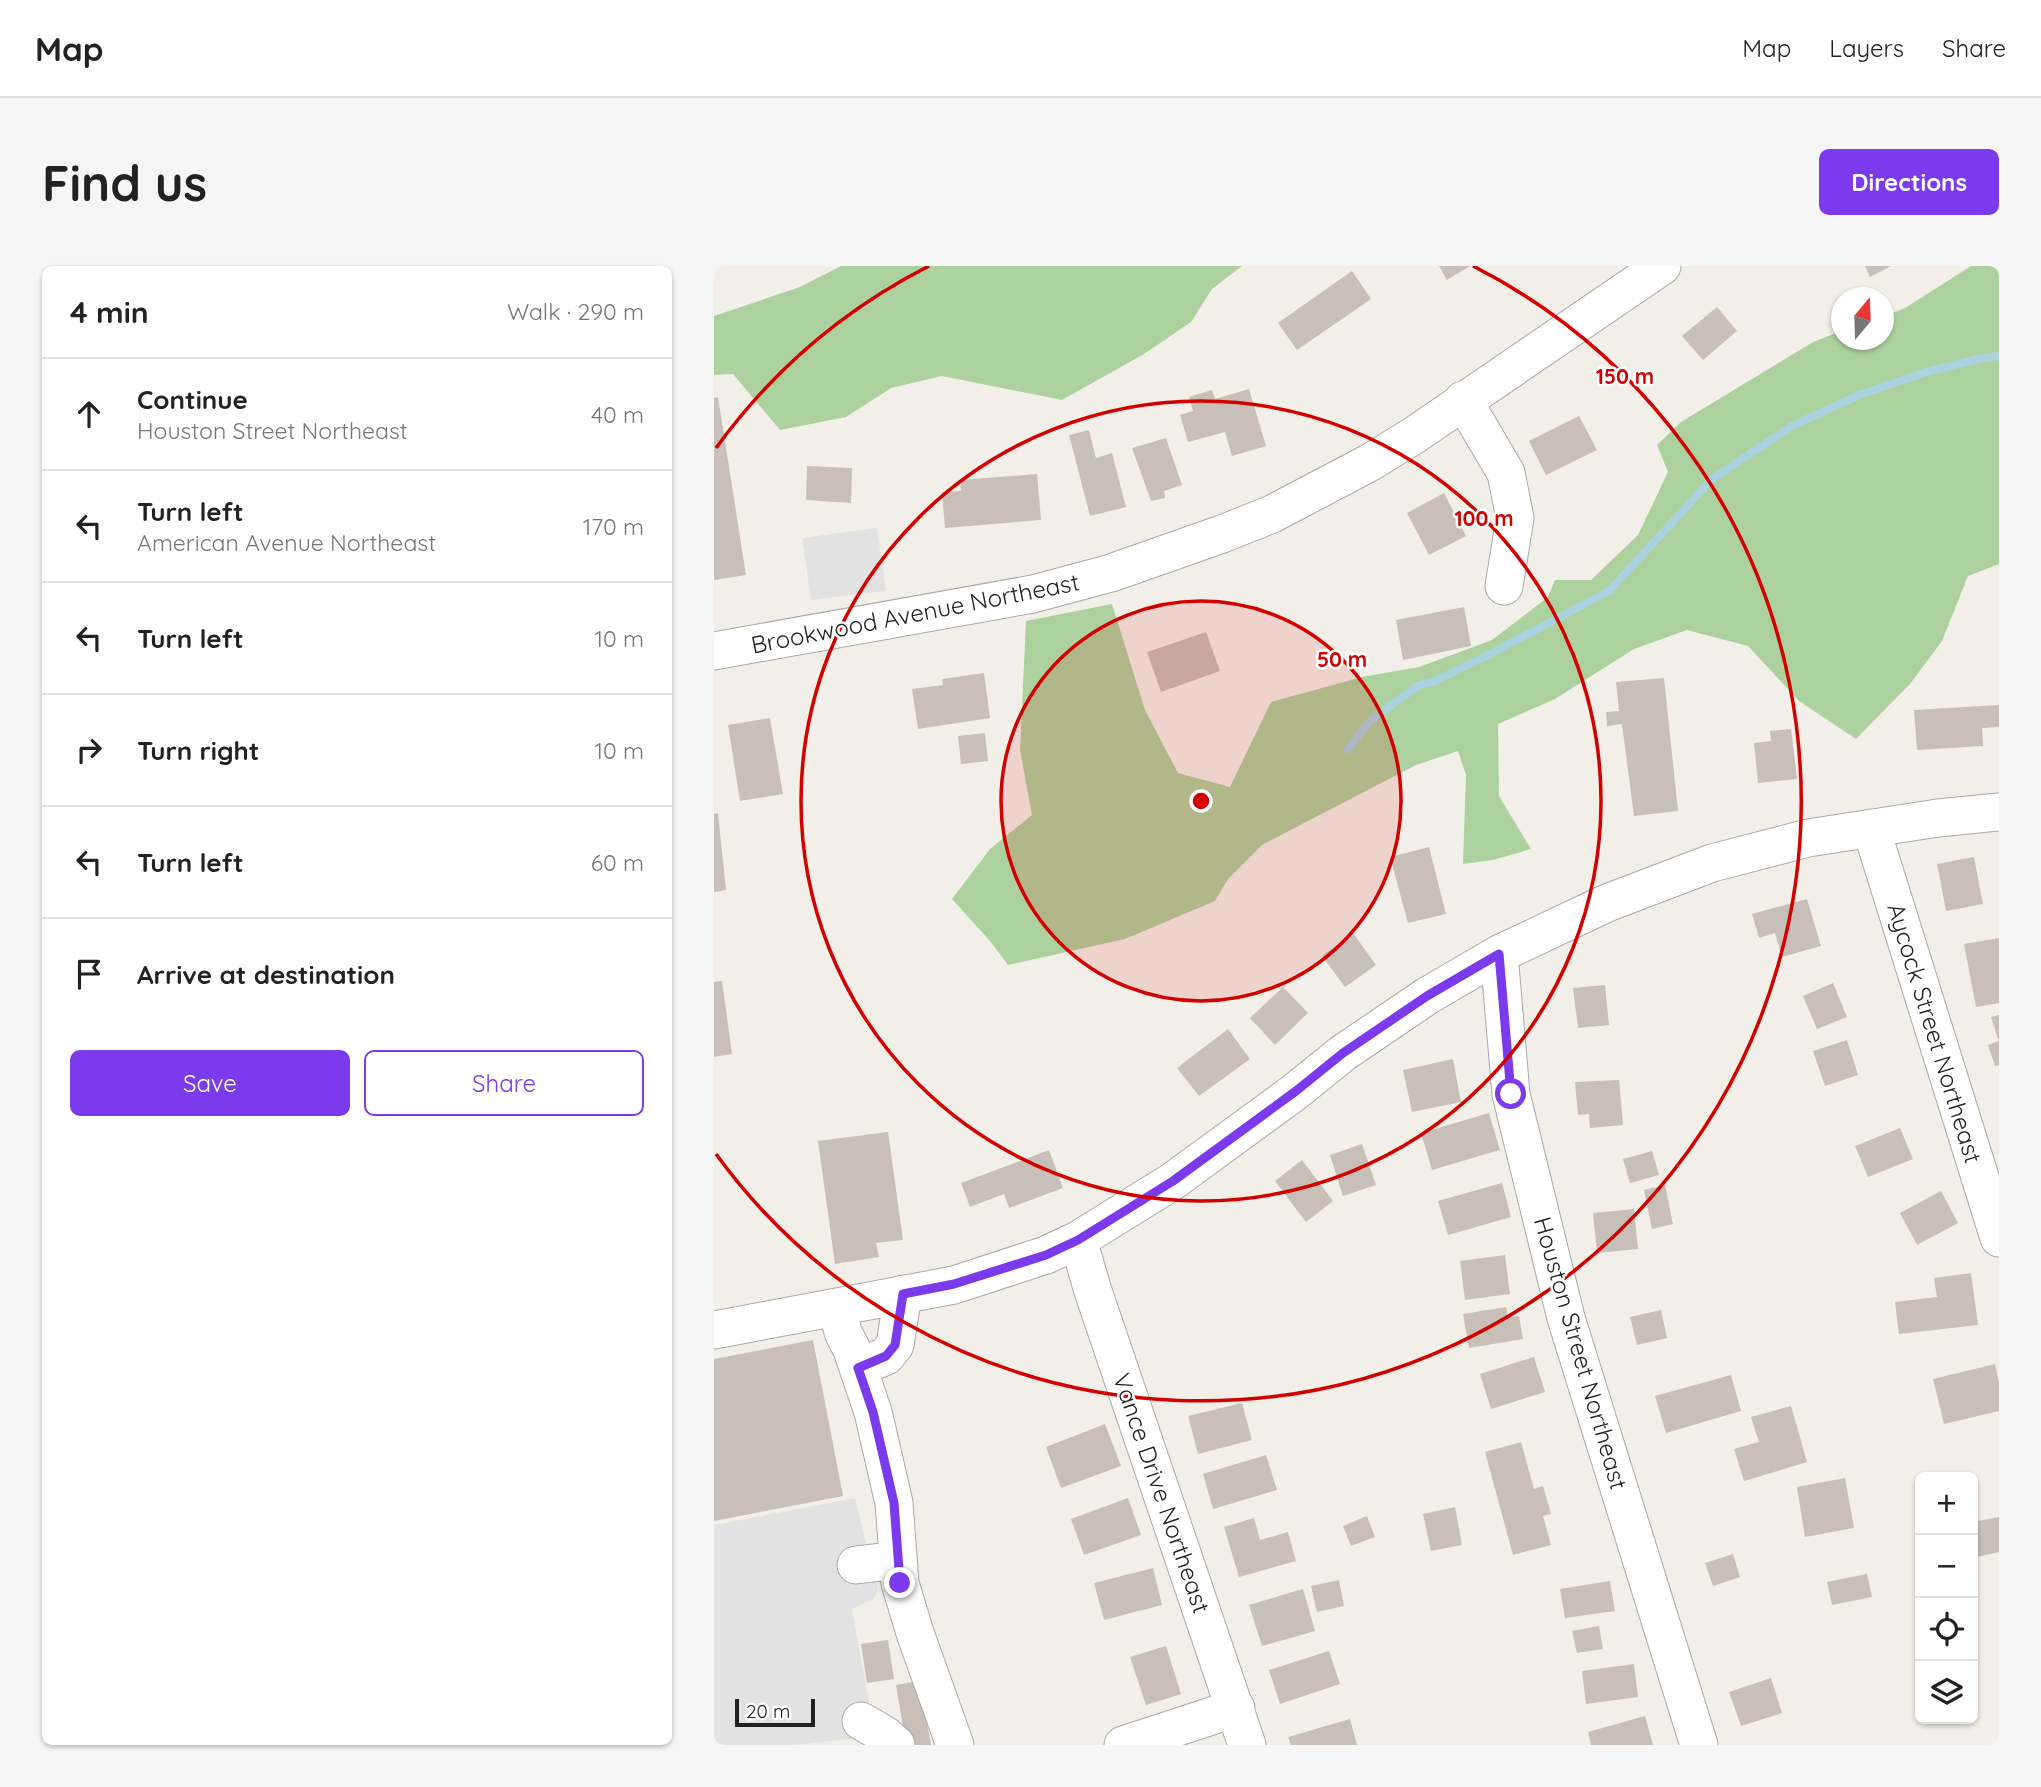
<!DOCTYPE html>
<html lang="en">
<head>
<meta charset="utf-8">
<style>
	:root { --surface:#fff; --page:#f6f6f6; --text:#222; --muted:#767676; --line:#e0e0e0; --accent:#7c3aed }
	body { margin:0; font-family:Quicksand,sans-serif; background:var(--page); color:var(--text) }
	.controls { position:absolute; right:21px; bottom:21px; display:grid; overflow:hidden; border-radius:10px; box-shadow:0 2px 5px #0004 }
	.controls button { width:63px; height:63px; display:grid; place-items:center; padding:0; border:0; border-bottom:2px solid var(--line); background:var(--surface); color:var(--text); font:35px sans-serif }
	.compass { position:absolute; left:1117px; top:21px; width:63px; height:63px; border-radius:50%; background:var(--surface); box-shadow:0 2px 5px #0004; rotate:19deg }
	.scale { position:absolute; left:21px; bottom:18px; width:80px; box-sizing:border-box; padding-left:7px; border:4px solid #222; border-top:0; font-size:19px; line-height:24px; white-space:nowrap; color:#222; -webkit-text-stroke:5px #fff; paint-order:stroke }
	.stop { position:absolute; width:21px; height:21px; margin:-16px; border:5px solid #7c3aed; border-radius:50%; background:#fff }
	.stop.end { background:#7c3aed; border-color:#fff; box-shadow:0 2px 7px #0008 }
	.list { margin:0; padding:0; list-style:none }
	h2 { display:flex; justify-content:space-between; align-items:center; height:91px; margin:0; padding:0 28px; font-size:30px }
	h2 small { font-size:23px; font-weight:400; color:var(--muted) }
	.list li { display:grid; grid-template-columns:46px 1fr auto; gap:21px; align-items:center; box-sizing:border-box; height:112px; padding:0 28px; border-top:2px solid var(--line) }
	.list b { display:block; font-size:26px; white-space:nowrap }
	.list p { margin:0; font-size:23px; white-space:nowrap; color:var(--muted) }
	.list em { font-size:23px; font-style:normal; color:var(--muted) }
	.actions { display:flex; gap:14px; padding:21px 28px }
	.actions a { flex:1; padding:16px 0; border:2px solid var(--accent); border-radius:10px; text-align:center; font-size:24px; color:var(--accent) }
	.actions .main { background:var(--accent); color:#fff }
	.icon { flex:none; width:38px; height:38px; fill:none; stroke:currentColor; stroke-width:2; stroke-linecap:round; stroke-linejoin:round }
	.map { position:relative; flex:none; width:1285px; height:1479px; overflow:hidden; border-radius:10px }
	header { display:flex; align-items:center; gap:42px; box-sizing:border-box; height:98px; padding:0 35px; background:var(--surface); border-bottom:2px solid var(--line) }
	header strong { font-size:33px }
	nav { display:flex; gap:38px; margin-inline-start:auto; font-size:24px }
	.intro { display:flex; align-items:center; justify-content:space-between; box-sizing:border-box; height:168px; padding:0 42px }
	h1 { margin:0; font-size:49px }
	.button { padding:18px 32px; border-radius:10px; background:var(--accent); color:#fff; font-size:24px; font-weight:700 }
	main { display:flex; gap:42px; padding:0 42px }
	aside { flex:1; background:var(--surface); border-radius:10px; box-shadow:0 2px 5px #0004 }
	.map>svg:first-child { display:block }
	.forest { fill:#add19e }
	.parking { fill:#e2e2e2 }
	.lines { fill:none; stroke-linecap:round; stroke-linejoin:round }
	.stream { stroke:#aad3df; stroke-width:8 }
	.building { fill:#c7bfb8 }
	.minor-casing { stroke:#a9a9a9; stroke-width:39 }
	.minor { stroke:#fff; stroke-width:37 }
	.route { stroke:#7c3aed; stroke-width:9 }
	.ring { fill:none; stroke:#d40000; stroke-width:3.5 }
	.labels { text-anchor:middle; dominant-baseline:central; stroke-width:5; stroke-linejoin:round; paint-order:stroke }
	.street-label { font-size:24px; fill:#222; stroke:#fff }
	.centre { fill:#d40000; stroke:#fff; stroke-width:3.5 }
	.ring-label { font-size:21px; text-anchor:middle; font-weight:bold; fill:#d40000; stroke:#fff; stroke-width:5; stroke-linejoin:round; paint-order:stroke }
</style>
</head>
<body>
<header>
<strong>Map</strong>
<nav><a>Map</a><a>Layers</a><a>Share</a></nav>
</header>
<div class="intro"><h1>Find us</h1><a class="button">Directions</a></div>
<main>
<aside>
<h2>4 min<small>Walk · 290 m</small></h2>
<ul class="list">
<li><svg class="icon" aria-label="ahead" viewBox="0 0 24 24"><path d="M12 20V5M6 11l6-6 6 6"/></svg><div><b>Continue</b><p>Houston Street Northeast</p></div><em>40 m</em></li>
<li><svg class="icon" aria-label="left" viewBox="0 0 24 24"><path d="M17 20v-9H6M10 6l-5 5 5 5"/></svg><div><b>Turn left</b><p>American Avenue Northeast</p></div><em>170 m</em></li>
<li><svg class="icon" aria-label="left" viewBox="0 0 24 24"><path d="M17 20v-9H6M10 6l-5 5 5 5"/></svg><div><b>Turn left</b></div><em>10 m</em></li>
<li><svg class="icon" aria-label="right" viewBox="0 0 24 24"><path d="M7 20v-9h11M14 6l5 5-5 5"/></svg><div><b>Turn right</b></div><em>10 m</em></li>
<li><svg class="icon" aria-label="left" viewBox="0 0 24 24"><path d="M17 20v-9H6M10 6l-5 5 5 5"/></svg><div><b>Turn left</b></div><em>60 m</em></li>
<li><svg class="icon" aria-label="arrive" viewBox="0 0 24 24"><path d="M6 21V4h12l-3 4 3 4H6"/></svg><div><b>Arrive at destination</b></div></li>
</ul>
<div class="actions"><a class="main">Save</a><a>Share</a></div>
</aside>
<div class="map">
<svg width="1285" height="1479" viewBox="0 0 1285 1479">
	<rect width="100%" height="100%" fill="#f2efe9"/>
	<path class="forest" d="M127 0H528L498 23 477 56 430 88 348 134 228 110 177 122 132 151 66 164 19 108 0 109V50L86 21Z
		M1257 0H1285V298L1254 310 1228 375 1196 418 1142 473 1085 435 1034 380 973 364 920 383 841 433 784 458 785 530 817 583 779 594 749 598 752 509 744 485 702 499 548 579 514 613 501 635 411 673 294 699 276 675 238 633 276 583 318 549 306 484 312 355 398 338 431 444 464 507 516 521 557 436 648 411 705 401 778 374 834 331 841 314H877L924 269 954 206 943 179 967 156 1099 76 1127 65 1128 74H1170V50L1191 42Z"/>
	<path class="parking" d="M163 262 172 325 97 334 88 272Z
		M141 1232 164 1323 162 1329 158 1334 138 1343 161 1470 82 1479H0V1259Z"/>
	<g class="lines">
		<path class="stream" d="M634 483 657 454 705 419 719 416 778 387 895 325 998 213 1078 160 1145 129 1212 106 1269 92 1285 90"/>
	</g>
	<path class="building" d="M725 0H756L733 14Z
		M1151 0H1177L1156 11Z
		M638 5 657 33 583 84 564 57Z
		M1003 41 1023 65 989 94 968 70Z
		M535 123 552 180 518 190 511 166 474 176 466 149 479 145 475 131 498 124 501 133Z
		M4 131 32 309 0 314V132Z
		M865 150 883 184 832 209 815 175Z
		M375 164 382 192 398 187 412 241 376 250 355 169Z
		M452 172 468 219 450 225 451 232 437 235 418 182Z
		M93 200 138 202 137 237 92 234Z
		M323 208 327 254 231 262 228 226 247 225 246 214Z
		M730 227 752 270 715 289 693 247Z
		M750 341 757 380 689 394 682 354Z
		M492 366 506 405 447 426 433 386Z
		M270 407 276 452 204 463 198 423 229 419 228 413Z
		M950 412 964 545 920 550 908 458 893 460 892 446 905 445 902 416Z
		M1285 439V461L1268 462 1269 480 1203 484 1200 444Z
		M56 452 69 528 26 535 14 459Z
		M1077 463 1083 513 1044 517 1040 477 1057 475 1056 465Z
		M271 467 274 495 247 498 244 470Z
		M4 547 12 624 0 626V548Z
		M715 581 732 648 694 657 676 591Z
		M1260 591 1269 638 1232 645 1223 598Z
		M1093 633 1107 680 1068 691 1061 667 1045 672 1038 648Z
		M639 667 662 699 631 721 608 690Z
		M1285 672V737L1262 741 1250 678Z
		M8 715 18 788 0 791V716Z
		M1119 717 1133 751 1103 763 1089 730Z
		M891 719 895 759 864 762 859 722Z
		M569 721 594 747 561 779 536 752Z
		M1285 749V773H1284L1277 751Z
		M514 763 536 793 485 830 463 802Z
		M1133 774 1144 809 1111 820 1099 785Z
		M1285 775V799L1281 800 1274 779Z
		M739 793 747 836 698 846 689 804Z
		M905 814 909 859 876 862 875 848 864 849 861 816Z
		M775 847 786 884 718 904 707 867Z
		M1186 862 1199 893 1154 911 1141 880Z
		M174 866 189 974 162 977 165 991 121 998 104 875Z
		M648 878 662 919 629 930 616 889Z
		M335 884 349 922 295 942 290 928 256 941 247 917Z
		M938 885 945 909 916 917 909 893Z
		M588 894 619 935 592 956 561 915Z
		M788 917 797 951 734 969 724 935Z
		M951 919 959 958 938 963 930 924Z
		M1227 925 1244 957 1203 979 1186 947Z
		M920 943 924 983 883 987 879 947Z
		M791 989 796 1028 751 1034 746 995Z
		M1257 1007 1264 1059 1185 1068 1181 1036 1223 1031 1220 1012Z
		M792 1041 794 1051 805 1050 809 1073 755 1082 749 1048Z
		M947 1044 953 1072 923 1079 916 1051Z
		M99 1074 129 1230 0 1255V1093Z
		M820 1091 831 1126 777 1143 766 1108Z
		M1281 1098 1285 1117V1145L1230 1158 1219 1113Z
		M1017 1109 1027 1145 952 1167 941 1130Z
		M528 1137 538 1174 484 1188 474 1150Z
		M1077 1140 1093 1196 1030 1215 1020 1183 1045 1176 1037 1151Z
		M391 1158 407 1200 347 1222 332 1181Z
		M807 1176 820 1223 829 1220 837 1248 829 1250 837 1279 799 1289 771 1186Z
		M552 1189 563 1224 499 1243 489 1208Z
		M1131 1212 1140 1262 1091 1271 1083 1221Z
		M414 1232 427 1269 370 1289 357 1253Z
		M741 1241 748 1279 717 1285 709 1248Z
		M653 1250 661 1271 637 1280 629 1260Z
		M1285 1251V1286L1259 1292V1256Z
		M540 1252 546 1274 574 1266 582 1295 525 1311 510 1261Z
		M1019 1288 1026 1311 999 1320 991 1297Z
		M439 1302 448 1339 390 1354 380 1317Z
		M1153 1308 1158 1331 1118 1339 1113 1316Z
		M625 1314 630 1340 603 1346 597 1320Z
		M896 1315 901 1345 851 1352 846 1323Z
		M589 1323 601 1365 548 1380 535 1339Z
		M885 1360 889 1383 863 1387 858 1365Z
		M174 1374 180 1413 153 1417 147 1378Z
		M452 1380 467 1428 432 1439 416 1391Z
		M615 1385 626 1418 566 1438 555 1404Z
		M920 1398 924 1431 872 1438 868 1405Z
		M1057 1412 1068 1447 1027 1460 1015 1426Z
		M205 1415 217 1479H192L182 1419Z
		M931 1450 939 1479H877L874 1466Z
		M636 1453 643 1479H577L574 1471Z"/>
	<g class="lines">
		<defs>
			<path id="minor" d="M749 134 792 207 801 252 790 320
				M0 385 319 328 397 307 508 268 558 248 655 197 699 170 948 0
				M1157 562 1285 972
				M785 688 797 828 852 1052 985 1479
				M364 974 379 1025 533 1479
				M123 1041 129 1066 138 1084 159 1146 180 1237 186 1317 201 1367 241 1479
				M0 1064 240 1019 332 989 364 974 459 915 582 825 629 787 713 730 785 688 893 637 998 597 1094 572 1224 552 1285 546
				M144 1102 172 1090 181 1079 189 1028
				M142 1299 184 1294
				M147 1455 171 1469 182 1479
				M409 1479 522 1442"/>
		</defs>
		<use href="#minor" class="minor-casing"/>
		<use href="#minor" class="minor"/>
	</g>
	<g class="lines">
		<path class="route" d="M186 1317 180 1237 159 1146 144 1102 172 1090 181 1079 189 1028 240 1018 332 989 364 974 459 915 582 825 629 787 713 730 785 688 797 828"/>
	</g>
	<circle cx="487" cy="535" r="200" fill="#d40000" fill-opacity=".12"/>
	<g class="ring">
		<circle cx="487" cy="535" r="200"/>
		<circle cx="487" cy="535" r="400"/>
		<path d="M2 182A600 600 0 0 1 215 0M759 0A600 600 0 1 1 2 888"/>
	</g>
	<g class="labels">
		<g class="street-label">
			<text transform="translate(201 347) rotate(-11)">Brookwood Avenue Northeast</text>
			<text transform="translate(1221 767) rotate(73)">Aycock Street Northeast</text>
			<text transform="translate(867 1087) rotate(74)">Houston Street Northeast</text>
			<text transform="translate(448 1227) rotate(71)">Vance Drive Northeast</text>
		</g>
	</g>
	<circle cx="487" cy="535" r="10" class="centre"/>
	<g class="ring-label">
		<text x="911" y="118">150 m</text>
		<text x="770" y="260">100 m</text>
		<text x="628" y="401">50 m</text>
	</g>
</svg>
<div class="controls">
<button>+</button>
<button>−</button>
<button><svg class="icon" aria-label="locate" viewBox="0 0 24 24"><circle cx="12" cy="12" r="6"/><path d="M12 2v4M12 18v4M2 12h4M18 12h4"/></svg></button>
<button><svg class="icon" aria-label="layers" viewBox="0 0 24 24"><path d="M12 4l9 5-9 5-9-5zM3 14l9 5 9-5"/></svg></button>
</div>
<svg class="compass" viewBox="-18 -18 36 36"><path d="M0-13l5 13h-10z" fill="#e53935"/><path d="M0 13l5-13h-10z" fill="#767676"/></svg>
<div class="scale">20 m</div>
<div class="stop" style="left:797px;top:828px"></div>
<div class="stop end" style="left:186px;top:1317px"></div>
</div>
</main>
</body>
</html>
